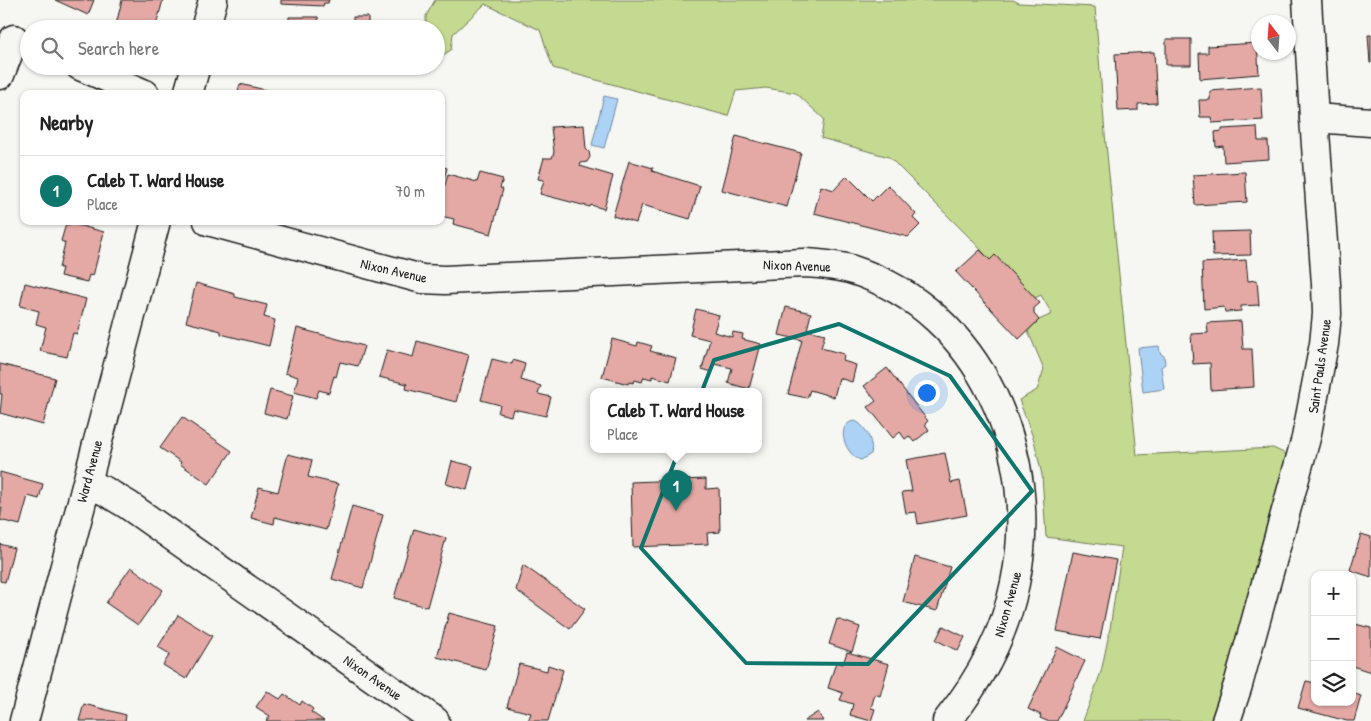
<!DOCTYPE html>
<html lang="en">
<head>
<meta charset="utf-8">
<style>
	:root { --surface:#fff; --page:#f6f6f6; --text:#222; --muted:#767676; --line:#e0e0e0; --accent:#0f766e }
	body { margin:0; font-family:"Patrick Hand",sans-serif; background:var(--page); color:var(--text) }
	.controls { position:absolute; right:15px; bottom:15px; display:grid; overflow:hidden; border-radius:10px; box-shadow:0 1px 4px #0004 }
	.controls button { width:45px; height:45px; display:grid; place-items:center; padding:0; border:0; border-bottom:1px solid var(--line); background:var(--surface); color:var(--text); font:25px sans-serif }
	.compass { position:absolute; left:1251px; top:15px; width:45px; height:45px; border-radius:50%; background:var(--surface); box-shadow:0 1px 4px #0004; rotate:343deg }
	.you { position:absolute; left:926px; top:392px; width:18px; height:18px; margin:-12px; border:4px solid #fff; border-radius:50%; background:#1a73e8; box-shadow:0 0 0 8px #1a73e833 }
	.badge { display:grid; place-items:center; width:32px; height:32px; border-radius:50%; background:var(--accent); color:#fff; font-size:16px; font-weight:700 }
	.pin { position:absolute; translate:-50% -41px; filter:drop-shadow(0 1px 2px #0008) }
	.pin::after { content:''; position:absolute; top:26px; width:18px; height:15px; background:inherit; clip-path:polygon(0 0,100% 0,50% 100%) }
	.popup { position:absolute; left:590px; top:388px; width:172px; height:65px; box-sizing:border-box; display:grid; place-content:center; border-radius:10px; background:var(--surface); filter:drop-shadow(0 1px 4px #0005); font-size:16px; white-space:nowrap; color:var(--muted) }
	.popup b { font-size:19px; color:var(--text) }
	.popup::after { content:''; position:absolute; left:50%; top:100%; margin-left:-10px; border:10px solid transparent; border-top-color:var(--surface) }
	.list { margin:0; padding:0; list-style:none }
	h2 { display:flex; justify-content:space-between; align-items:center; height:65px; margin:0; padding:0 20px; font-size:21px }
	h2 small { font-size:16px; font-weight:400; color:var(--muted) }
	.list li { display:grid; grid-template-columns:32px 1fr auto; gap:15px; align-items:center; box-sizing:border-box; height:70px; padding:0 20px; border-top:1px solid var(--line) }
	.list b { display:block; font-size:19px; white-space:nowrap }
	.list p { margin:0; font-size:16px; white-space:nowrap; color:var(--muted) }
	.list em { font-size:16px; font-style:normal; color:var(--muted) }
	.icon { flex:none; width:28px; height:28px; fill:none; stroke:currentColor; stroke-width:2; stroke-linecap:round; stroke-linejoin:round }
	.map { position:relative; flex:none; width:1371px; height:721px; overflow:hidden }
	.search { position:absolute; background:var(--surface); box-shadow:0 1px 4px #0004; left:20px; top:20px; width:425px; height:55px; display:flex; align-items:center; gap:12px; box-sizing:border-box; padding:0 18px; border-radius:28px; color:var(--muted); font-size:19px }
	.panel { position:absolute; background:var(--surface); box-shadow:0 1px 4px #0004; left:20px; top:90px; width:425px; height:135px; border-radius:10px }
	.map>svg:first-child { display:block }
	.green { fill:#c4da90; stroke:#707b56 }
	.water { fill:#acd3f6; stroke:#728a9f }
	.building { fill:#e4a9a5; stroke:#1c1c1c }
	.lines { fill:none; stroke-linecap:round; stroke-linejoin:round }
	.minor-casing { stroke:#1c1c1c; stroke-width:31 }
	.secondary-casing { stroke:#1c1c1c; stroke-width:31 }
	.minor { stroke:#f6f6f2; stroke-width:28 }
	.secondary { stroke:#f6f6f2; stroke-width:28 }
	.marked { fill:none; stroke:#0f766e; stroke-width:4; stroke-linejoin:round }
	.labels { text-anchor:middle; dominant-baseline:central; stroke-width:5; stroke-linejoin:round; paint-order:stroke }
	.street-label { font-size:14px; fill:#1c1c1c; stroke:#f6f6f2 }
</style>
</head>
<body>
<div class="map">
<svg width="1371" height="721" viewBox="0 0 1371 721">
	<rect width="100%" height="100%" fill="#f6f6f2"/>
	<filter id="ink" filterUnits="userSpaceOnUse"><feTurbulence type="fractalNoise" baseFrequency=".02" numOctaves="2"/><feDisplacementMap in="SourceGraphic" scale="10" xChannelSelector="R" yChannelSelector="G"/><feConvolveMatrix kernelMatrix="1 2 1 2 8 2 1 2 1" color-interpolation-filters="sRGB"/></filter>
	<g filter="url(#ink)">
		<path class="green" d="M435 0H1013L1019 3 1095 7 1105 134 1137 455 1273 448 1288 455 1215 721H1083L1101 672 1110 629 1122 547 1046 537 1042 475 1034 440 1019 400 1037 390 1044 369 1028 331 1039 320 1052 314 1041 295 1035 298 995 255 990 260 972 240 889 157 821 138 824 119 796 93 766 88 736 91 728 116 553 68 540 30 485 4 453 34 451 50 440 57H436V29H426V16Z"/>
		<path class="water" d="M604 96 617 99 604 148 592 145Z
			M1159 346 1160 353 1164 356 1165 364 1161 367 1164 389 1143 392 1138 348Z
			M854 421C865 423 874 444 871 454L861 460C847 457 833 425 854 421Z"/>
		<path class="building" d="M55 0H94L88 15Z
			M122 0H163L155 29H115Z
			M281 0H329L328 3H324L323 6 281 4Z
			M289 17H318L319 23 353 24V17H368V29H289Z
			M1368 35H1371V63H1370Z
			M1166 39H1191V65H1166Z
			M1257 43 1259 74 1200 79 1199 53H1208V46Z
			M1154 52 1157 103 1138 104V110L1118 111 1115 54Z
			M240 84 274 92 273 94H237Z
			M1261 87 1263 120 1212 123 1211 117H1200L1199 100H1210V91Z
			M584 125 586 149 589 152 590 157 587 162 581 163 580 166 613 176 604 209 591 205 590 207 540 194 544 180 538 179 544 158H552L554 152 551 127Z
			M1257 127 1258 141H1268L1269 159 1224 162 1223 146 1216 147 1215 132 1222 131V129Z
			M736 136 801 153 787 207 722 190Z
			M629 161 653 168 652 171 700 186 690 219 642 205 636 223 613 216Z
			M441 166 447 168 441 190Z
			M1245 172 1247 202 1195 205 1193 175Z
			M480 173 503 179 500 188 503 189 491 234 453 224 454 219 441 216V199L448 174 477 182Z
			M847 176 872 201 888 185 916 214 913 218 920 225 908 237 814 213 821 186 834 190Z
			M70 223 104 232 93 276 89 275 87 282 60 276 62 268H59L65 243 61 241 66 224 69 225Z
			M1250 231 1251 255 1213 256 1212 232Z
			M980 250 990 260 995 255 1040 303 1034 308V314L1039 320 1019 339 956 272Z
			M1246 260 1248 281 1257 280 1259 305 1241 306V311L1225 312 1224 307 1204 309 1202 263Z
			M25 283 86 299 77 334 73 333 67 357 40 351 46 327 36 324 39 311 20 306Z
			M196 283 235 294V297L267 305 264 317 275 320 269 346 221 334V331L186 322Z
			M786 307 811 313 807 330 825 334 821 348 844 354 843 361 856 365 852 382 839 378 834 397 810 390 807 398 788 394 802 340 779 335Z
			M696 309 719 315 714 332 732 337 733 332 743 334 742 339 761 344 749 389 728 383 732 368 714 364 712 372 702 369 710 340 690 335Z
			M1241 321 1243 349H1252L1254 387 1211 390 1210 363 1193 364 1191 334 1208 333 1207 323Z
			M297 328 364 346 358 366 340 362 336 377 334 376 329 393 319 390 316 398 294 392 298 377 285 373Z
			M612 339 637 346 638 342 652 346 650 351 676 358 670 381 652 376V379L644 377 642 382 635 380 633 383 629 382 628 384 602 377Z
			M417 341 469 355 456 402 406 389 407 384 379 377 387 350 413 357Z
			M492 359 512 364 513 360 525 364 521 380 541 386 538 394 551 397 546 416 513 409 511 416 498 413 500 405 481 400Z
			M0 364 55 378 43 425 0 413 2 394H0Z
			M887 368 928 421 925 424 929 430 914 442 909 436 905 439 900 432 893 438 868 407 876 401 864 386Z
			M270 390 293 396 287 419 264 413Z
			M182 417 232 451 209 484 180 464 181 462 160 448Z
			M945 453 951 483 960 481 967 515 918 524 916 512 906 513 902 492 912 491 906 460Z
			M288 454 312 460 308 477 338 484 326 530 275 517 274 524 251 518 259 487 278 492Z
			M452 461 473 466 467 490 446 484Z
			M0 472 43 484 39 499 28 496 20 525 0 520 2 508 0 507Z
			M706 479V489L719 488 720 532 707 533 708 544 633 547 631 482Z
			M352 506 383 515 363 588 332 579Z
			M414 529 446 538 427 607 394 598Z
			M1361 534 1371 537V577L1350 570Z
			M0 544 14 548 5 582 0 581Z
			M1073 552 1116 560 1100 639 1057 631Z
			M915 557 950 567 937 611 903 602Z
			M523 565 585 609 570 629 516 590Z
			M131 567 163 590 138 625 106 603Z
			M449 613 498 626 486 670 437 657Z
			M178 615 212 636 186 679 163 665 170 654 158 647Z
			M837 619 860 627 852 652 829 644Z
			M1355 624 1371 628V672L1352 666V629H1354Z
			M943 626 965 637 958 651 936 640Z
			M1057 647 1085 661 1057 721H1047L1040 718 1041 715 1028 709Z
			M847 652 889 664 880 696 875 694 871 708 875 709 871 721 850 715 853 704 840 700 843 693 828 688 836 662 843 664Z
			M519 664 547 671 548 665 563 670 548 721H528L531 713 507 707Z
			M1306 681 1315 683V702H1352V693L1361 696 1354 721H1347L1298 708Z
			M267 691 280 699 284 694 300 705 302 701 313 709 311 712 324 721H266L270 716 256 707Z
			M84 704 126 715 125 721H79Z
			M818 712 823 721H804Z"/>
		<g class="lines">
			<defs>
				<path id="minor" d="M205 29 213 0
					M80 66 145 94
					M0 75 14 39
					M188 94 196 66
					M1314 118 1371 122
					M208 221 422 279 445 280 804 263C820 264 837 265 853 270 982 312 1042 456 1015 583 1005 634 980 680 947 721
					M86 485 103 490 128 505 435 721
					M24 721 156 221"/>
				<path id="secondary" d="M1226 721 1238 685 1306 438 1324 344 1327 314 1326 284 1314 118 1307 0"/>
			</defs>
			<use href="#minor" class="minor-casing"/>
			<use href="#secondary" class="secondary-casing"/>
			<use href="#minor" class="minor"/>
			<use href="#secondary" class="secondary"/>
		</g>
	</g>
	<path class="marked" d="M839 324 950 376 1032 491 868 664 746 663 641 548 714 360Z"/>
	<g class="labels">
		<g class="street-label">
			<text transform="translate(797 265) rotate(2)">Nixon Avenue</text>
			<text transform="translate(394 270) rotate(13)">Nixon Avenue</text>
			<text transform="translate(1319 366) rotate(-82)">Saint Pauls Avenue</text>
			<text transform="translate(89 471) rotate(-75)">Ward Avenue</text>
			<text transform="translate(1007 604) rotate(-74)">Nixon Avenue</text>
			<text transform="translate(373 677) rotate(35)">Nixon Avenue</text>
		</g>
	</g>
</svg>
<div class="controls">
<button>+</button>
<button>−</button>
<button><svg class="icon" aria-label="layers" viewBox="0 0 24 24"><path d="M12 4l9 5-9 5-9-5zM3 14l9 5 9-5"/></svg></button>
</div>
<svg class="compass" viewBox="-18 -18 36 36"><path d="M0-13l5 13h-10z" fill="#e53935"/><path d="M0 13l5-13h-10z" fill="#767676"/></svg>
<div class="you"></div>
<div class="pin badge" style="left:676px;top:511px">1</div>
<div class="popup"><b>Caleb T. Ward House</b>Place</div>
<div class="search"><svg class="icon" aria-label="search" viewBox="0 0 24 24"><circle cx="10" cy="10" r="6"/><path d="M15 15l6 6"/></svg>Search here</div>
<section class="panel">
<h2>Nearby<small></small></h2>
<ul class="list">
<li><span class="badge">1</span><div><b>Caleb T. Ward House</b><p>Place</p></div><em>70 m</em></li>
</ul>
</section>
</div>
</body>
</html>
